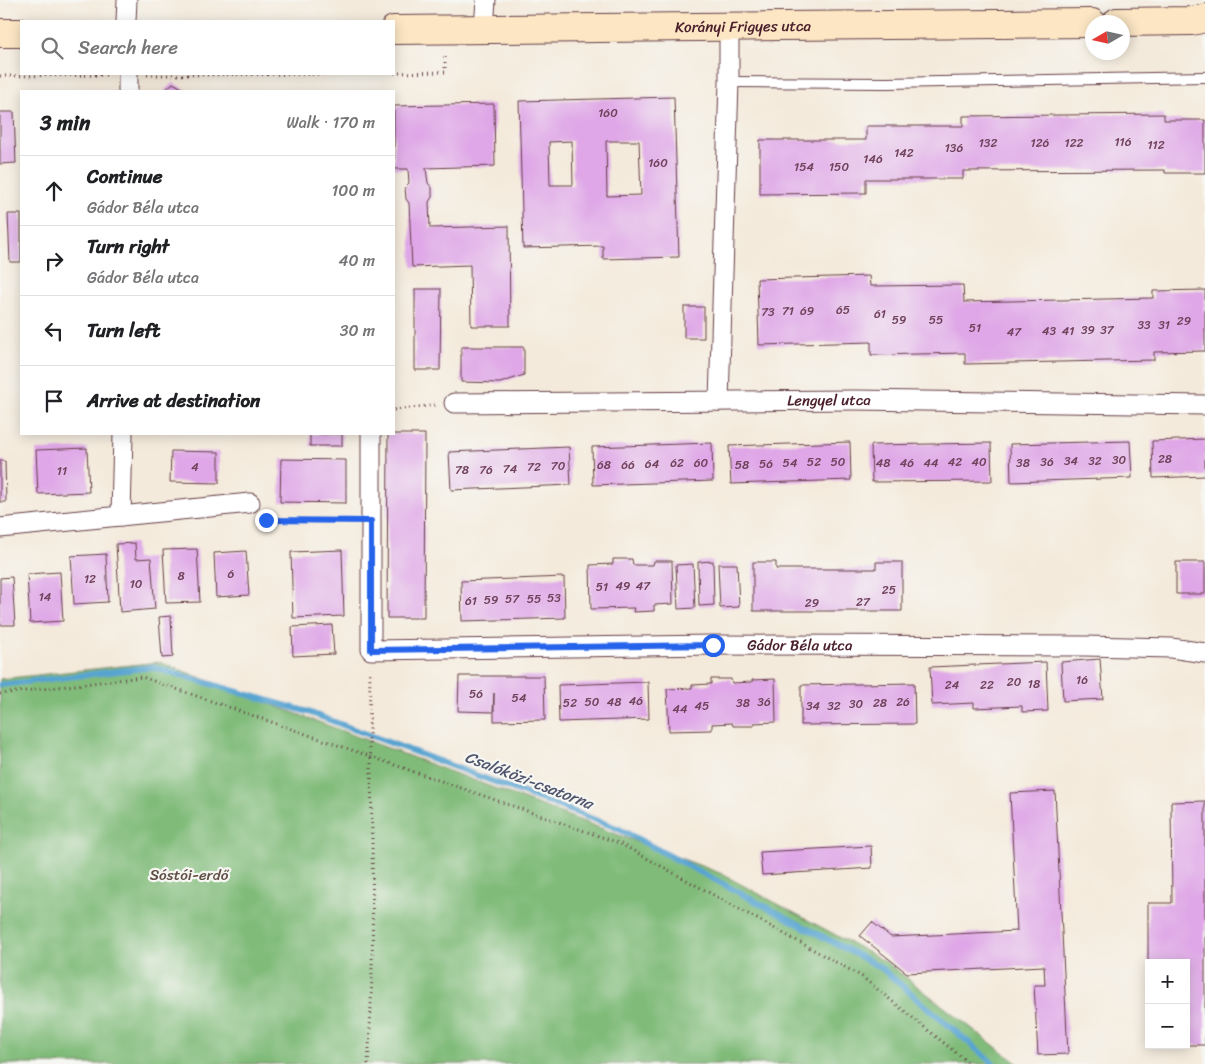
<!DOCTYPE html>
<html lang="en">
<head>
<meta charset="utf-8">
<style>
	:root { --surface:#fff; --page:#f6f6f6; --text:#202124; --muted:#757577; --line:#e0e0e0 }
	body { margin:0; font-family:Sriracha,sans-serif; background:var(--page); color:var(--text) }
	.controls { position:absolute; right:15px; bottom:15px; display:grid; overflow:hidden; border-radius:0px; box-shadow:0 2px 12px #0003 }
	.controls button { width:45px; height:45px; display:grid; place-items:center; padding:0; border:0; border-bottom:1px solid var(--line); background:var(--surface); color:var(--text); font:25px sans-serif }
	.compass { position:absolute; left:1085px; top:15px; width:45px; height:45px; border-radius:50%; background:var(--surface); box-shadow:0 2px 12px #0003; rotate:261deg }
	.stop { position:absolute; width:15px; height:15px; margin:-11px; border:4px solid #2563eb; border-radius:50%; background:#fff }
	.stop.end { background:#2563eb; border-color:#fff; box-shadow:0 1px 5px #0008 }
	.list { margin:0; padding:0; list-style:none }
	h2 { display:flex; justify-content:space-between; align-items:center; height:65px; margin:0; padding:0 20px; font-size:21px }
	h2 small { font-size:16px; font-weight:400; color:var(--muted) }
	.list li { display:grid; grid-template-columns:32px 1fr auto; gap:15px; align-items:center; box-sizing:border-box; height:70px; padding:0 20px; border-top:1px solid var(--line) }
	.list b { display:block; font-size:19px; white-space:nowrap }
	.list p { margin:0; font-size:16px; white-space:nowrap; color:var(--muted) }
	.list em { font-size:16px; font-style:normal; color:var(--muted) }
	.icon { flex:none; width:28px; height:28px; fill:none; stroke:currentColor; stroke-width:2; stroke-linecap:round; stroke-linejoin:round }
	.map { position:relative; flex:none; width:1205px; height:1064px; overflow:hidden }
	.search { position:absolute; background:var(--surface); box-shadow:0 2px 12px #0003; left:20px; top:20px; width:375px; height:55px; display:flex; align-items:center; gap:12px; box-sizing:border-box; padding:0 18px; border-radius:0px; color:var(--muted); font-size:19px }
	.panel { position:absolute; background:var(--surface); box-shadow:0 2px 12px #0003; left:20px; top:90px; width:375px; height:345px; border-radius:0px }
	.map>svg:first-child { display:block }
	.forest { fill:#80bb79; stroke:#656d52 }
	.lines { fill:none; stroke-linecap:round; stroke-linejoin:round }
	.stream { stroke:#59a4d1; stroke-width:6 }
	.building { fill:#dfa7e7; fill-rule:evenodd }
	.lane-casing { stroke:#643d45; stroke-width:12 }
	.street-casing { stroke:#643d45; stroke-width:21 }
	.secondary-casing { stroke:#643d45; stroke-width:30 }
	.path { stroke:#643d45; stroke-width:3; stroke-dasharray:1 4; stroke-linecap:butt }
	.lane { stroke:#fff; stroke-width:10 }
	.street { stroke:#fff; stroke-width:19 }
	.secondary { stroke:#fce6c4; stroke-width:28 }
	.route { stroke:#2563eb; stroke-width:6 }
	.labels { text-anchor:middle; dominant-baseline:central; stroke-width:4.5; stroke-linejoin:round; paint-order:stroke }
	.number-label { font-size:12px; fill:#6f415a }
	.street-label { font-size:15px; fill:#4a1f2b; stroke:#f6f6f2 }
	.park-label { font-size:15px; fill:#604e44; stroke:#f6f6f2 }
	.water-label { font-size:16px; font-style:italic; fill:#50546d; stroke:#f6f6f2 }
</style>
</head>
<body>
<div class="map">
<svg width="1205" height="1064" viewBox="0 0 1205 1064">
	<rect width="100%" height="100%" fill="#f6f6f2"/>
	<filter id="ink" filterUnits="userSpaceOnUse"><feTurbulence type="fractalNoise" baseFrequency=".02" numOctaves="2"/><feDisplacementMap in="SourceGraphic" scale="10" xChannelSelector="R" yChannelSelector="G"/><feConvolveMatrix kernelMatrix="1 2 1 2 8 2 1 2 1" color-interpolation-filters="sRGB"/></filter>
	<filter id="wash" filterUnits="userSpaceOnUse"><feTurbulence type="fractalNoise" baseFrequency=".0096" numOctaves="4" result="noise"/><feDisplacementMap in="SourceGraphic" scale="20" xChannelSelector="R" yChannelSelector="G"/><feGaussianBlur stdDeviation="1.12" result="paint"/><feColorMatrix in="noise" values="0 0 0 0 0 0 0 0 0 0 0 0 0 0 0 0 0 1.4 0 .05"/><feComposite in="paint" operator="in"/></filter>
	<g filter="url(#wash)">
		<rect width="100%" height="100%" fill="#f4eadb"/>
		<path class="forest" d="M159 662 720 873 886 962 1018 1064H0V679Z"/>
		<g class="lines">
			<path class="stream" d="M0 685 152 667 308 712 617 828 880 967 994 1064"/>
		</g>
		<g id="blocks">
			<path class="building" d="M173 83 188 91H164Z
				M674 97 679 257 603 259V246L523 248 519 101ZM572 141 573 185H550L549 142ZM606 141H639L641 195 607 196Z
				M494 104 495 166 426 168 428 183 432 188V197L429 202 430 228 509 226 510 326H471L470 265 412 267 409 203 406 199 405 187 409 183 408 169H394V106Z
				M0 112H14L16 163 0 164Z
				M1164 114V120H1205V173H1165V170L963 171V179H866V193L760 194V140H866V126H963V116Z
				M8 214H21V262H10Z
				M869 276 870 286 963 285 964 302 1153 298V291L1205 290V351L1154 352V360L965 364V353L871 355V342L759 345 757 279Z
				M415 289H441L440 370H415Z
				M684 307H704V338H684Z
				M461 347H524V375L500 383 461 382Z
				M310 434H342V446H310Z
				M388 434H425L424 618H387Z
				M1205 439V476L1153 478 1152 441Z
				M1130 441 1132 478 1011 482 1010 444Z
				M850 442 851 480 731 484 729 446Z
				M712 443 713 481 593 485 592 447Z
				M991 443 992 481 872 482 871 445Z
				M569 447 571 485 451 490 449 452Z
				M87 448 89 492 38 494 36 450Z
				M171 451 219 452V483L170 482Z
				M281 459 346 460V503L280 502Z
				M0 461H5L6 502H0Z
				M135 543 136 559 151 558 155 609 120 612 116 544Z
				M197 549 200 602 166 603 163 550Z
				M342 550 344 616 293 618 291 552Z
				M246 551 249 595 216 597 214 553Z
				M106 554 108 602 74 604 71 556Z
				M613 559H632L633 565H653L654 561H672L673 604 654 605V611L633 612 634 608 591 609 590 565 613 564Z
				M713 561 714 605 699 606 698 562Z
				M753 562H776V569H876V562H902V611H753Z
				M1176 562H1205V594H1176Z
				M693 564 695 608 678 609 676 565Z
				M718 564H737L739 607 720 608Z
				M60 572 63 621 30 623 27 574Z
				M12 577 15 625H0V578Z
				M564 577 565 618 462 621 461 581Z
				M171 616 173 657 162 658 159 617Z
				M332 625 334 654 293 656 292 627Z
				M1100 659 1103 699 1063 701 1061 662Z
				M1046 662 1048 711 1022 712V706L974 708V703L932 705 930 667Z
				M459 676H544L545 720 494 721V693L493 712 458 711Z
				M711 679H731L732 683 752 682V680L775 679 776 722 754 723V726H733L732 723 712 724V730L669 731 667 689 692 688V685L711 684Z
				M648 682 649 719 559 722 558 685Z
				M914 683 915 724 801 725V685Z
				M1055 791 1068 1054 1038 1055 1034 985H1045L1044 966 907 973 860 936 872 922 891 937 1017 931 1010 793Z
				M1205 801V1045H1186V963H1148V903H1172L1171 802Z
				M871 846 872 868 762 875 760 852Z"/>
		</g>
	</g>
	<g filter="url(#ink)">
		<use href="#blocks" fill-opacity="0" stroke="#643d45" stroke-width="1"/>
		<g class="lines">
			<defs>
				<path id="lane" d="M729 82 887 83 1205 77"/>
				<g id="street">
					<path d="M126 21 127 0"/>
					<path d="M484 28 486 0"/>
					<path d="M128 91V74"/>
					<path d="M719 401 729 82V27"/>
					<path id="s1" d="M454 403 855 400 1205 405"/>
					<path id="s2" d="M371 434V650L713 645 1085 646 1171 648 1205 653"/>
					<path d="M121 516 123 434"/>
					<path d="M0 528 250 503"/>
				</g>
				<g id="secondary">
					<path d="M1117 22 1192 21 1205 18"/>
					<path id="s3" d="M394 30 1092 23"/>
					<path d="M0 33H21"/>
				</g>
			</defs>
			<use href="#lane" class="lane-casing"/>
			<use href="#street" class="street-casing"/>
			<use href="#secondary" class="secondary-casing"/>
			<path class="path" d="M394 73 445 72V54
				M147 75 342 74
				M0 76 109 75
				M394 410 435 405
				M263 517 266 520 353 521
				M0 694 142 677 619 843 861 976 970 1064
				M368 1064C375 962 372 859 371 757L369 742 370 670"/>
			<use href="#lane" class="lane"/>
			<use href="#street" class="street"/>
			<use href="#secondary" class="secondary"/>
		</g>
	</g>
	<g class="lines" filter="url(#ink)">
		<path class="route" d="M266 520 371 521V650L713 645"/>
	</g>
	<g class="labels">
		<g class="number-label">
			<text x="608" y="113">160</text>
			<text x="1123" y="142">116</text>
			<text x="988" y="143">132</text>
			<text x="1040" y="143">126</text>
			<text x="1074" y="143">122</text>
			<text x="1156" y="145">112</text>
			<text x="954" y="148">136</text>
			<text x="904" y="153">142</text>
			<text x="873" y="159">146</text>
			<text x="658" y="163">160</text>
			<text x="804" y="167">154</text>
			<text x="839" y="167">150</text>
			<text x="843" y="310">65</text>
			<text x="788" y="311">71</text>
			<text x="807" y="311">69</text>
			<text x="768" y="312">73</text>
			<text x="880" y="314">61</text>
			<text x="899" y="320">59</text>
			<text x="936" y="320">55</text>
			<text x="1184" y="321">29</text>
			<text x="1144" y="325">33</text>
			<text x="1164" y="325">31</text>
			<text x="975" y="328">51</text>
			<text x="1088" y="330">39</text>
			<text x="1107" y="330">37</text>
			<text x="1049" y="331">43</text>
			<text x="1068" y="331">41</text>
			<text x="1014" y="332">47</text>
			<text x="1165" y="459">28</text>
			<text x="1119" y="460">30</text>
			<text x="1071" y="461">34</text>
			<text x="1095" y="461">32</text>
			<text x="814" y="462">52</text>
			<text x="838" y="462">50</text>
			<text x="955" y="462">42</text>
			<text x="979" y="462">40</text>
			<text x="1047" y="462">36</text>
			<text x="677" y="463">62</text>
			<text x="701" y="463">60</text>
			<text x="790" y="463">54</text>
			<text x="883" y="463">48</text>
			<text x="907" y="463">46</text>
			<text x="931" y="463">44</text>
			<text x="1023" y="463">38</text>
			<text x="652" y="464">64</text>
			<text x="766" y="464">56</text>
			<text x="604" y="465">68</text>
			<text x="628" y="465">66</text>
			<text x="742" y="465">58</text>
			<text x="558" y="466">70</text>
			<text x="195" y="467">4</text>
			<text x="534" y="467">72</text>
			<text x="510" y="469">74</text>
			<text x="462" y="470">78</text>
			<text x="486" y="470">76</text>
			<text x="62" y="471">11</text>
			<text x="231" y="574">6</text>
			<text x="181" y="576">8</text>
			<text x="90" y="579">12</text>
			<text x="136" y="584">10</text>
			<text x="623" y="586">49</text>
			<text x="643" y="586">47</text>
			<text x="602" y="587">51</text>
			<text x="889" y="590">25</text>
			<text x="45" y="597">14</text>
			<text x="554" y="598">53</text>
			<text x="512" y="599">57</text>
			<text x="534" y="599">55</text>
			<text x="491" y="600">59</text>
			<text x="471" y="601">61</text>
			<text x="863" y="602">27</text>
			<text x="812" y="603">29</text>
			<text x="1082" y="680">16</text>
			<text x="1014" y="682">20</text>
			<text x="1034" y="684">18</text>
			<text x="952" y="685">24</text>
			<text x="987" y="685">22</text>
			<text x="476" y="694">56</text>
			<text x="519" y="698">54</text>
			<text x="636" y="701">46</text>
			<text x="592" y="702">50</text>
			<text x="614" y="702">48</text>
			<text x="764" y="702">36</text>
			<text x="903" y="702">26</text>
			<text x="570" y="703">52</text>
			<text x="743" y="703">38</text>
			<text x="880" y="703">28</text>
			<text x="856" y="704">30</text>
			<text x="702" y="706">45</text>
			<text x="813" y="706">34</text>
			<text x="834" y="706">32</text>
			<text x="680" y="709">44</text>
		</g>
		<g class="street-label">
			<text stroke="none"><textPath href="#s3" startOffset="349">Korányi Frigyes utca</textPath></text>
			<text stroke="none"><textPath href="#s1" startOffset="375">Lengyel utca</textPath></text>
			<text stroke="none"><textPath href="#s2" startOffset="645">Gádor Béla utca</textPath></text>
		</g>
		<g class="park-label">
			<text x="189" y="875">Sóstói-erdő</text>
		</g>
		<g class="water-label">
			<text transform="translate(529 780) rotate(21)">Csalóközi-csatorna</text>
		</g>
	</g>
</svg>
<div class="controls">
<button>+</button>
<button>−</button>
</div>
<svg class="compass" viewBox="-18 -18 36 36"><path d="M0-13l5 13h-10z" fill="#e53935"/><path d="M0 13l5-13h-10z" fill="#757577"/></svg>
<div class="stop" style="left:713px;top:645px"></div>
<div class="stop end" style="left:266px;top:520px"></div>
<div class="search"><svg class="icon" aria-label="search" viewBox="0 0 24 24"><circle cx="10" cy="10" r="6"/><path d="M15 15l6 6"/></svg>Search here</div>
<section class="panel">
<h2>3 min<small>Walk · 170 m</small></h2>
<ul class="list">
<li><svg class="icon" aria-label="ahead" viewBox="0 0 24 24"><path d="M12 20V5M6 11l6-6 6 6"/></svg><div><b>Continue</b><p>Gádor Béla utca</p></div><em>100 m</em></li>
<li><svg class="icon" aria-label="right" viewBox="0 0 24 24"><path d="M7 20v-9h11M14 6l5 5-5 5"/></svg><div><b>Turn right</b><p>Gádor Béla utca</p></div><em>40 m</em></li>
<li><svg class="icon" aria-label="left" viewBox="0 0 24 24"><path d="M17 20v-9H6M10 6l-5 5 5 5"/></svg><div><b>Turn left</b></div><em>30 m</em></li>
<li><svg class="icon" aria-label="arrive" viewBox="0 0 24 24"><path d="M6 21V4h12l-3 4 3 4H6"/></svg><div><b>Arrive at destination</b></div></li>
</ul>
</section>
</div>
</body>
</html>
